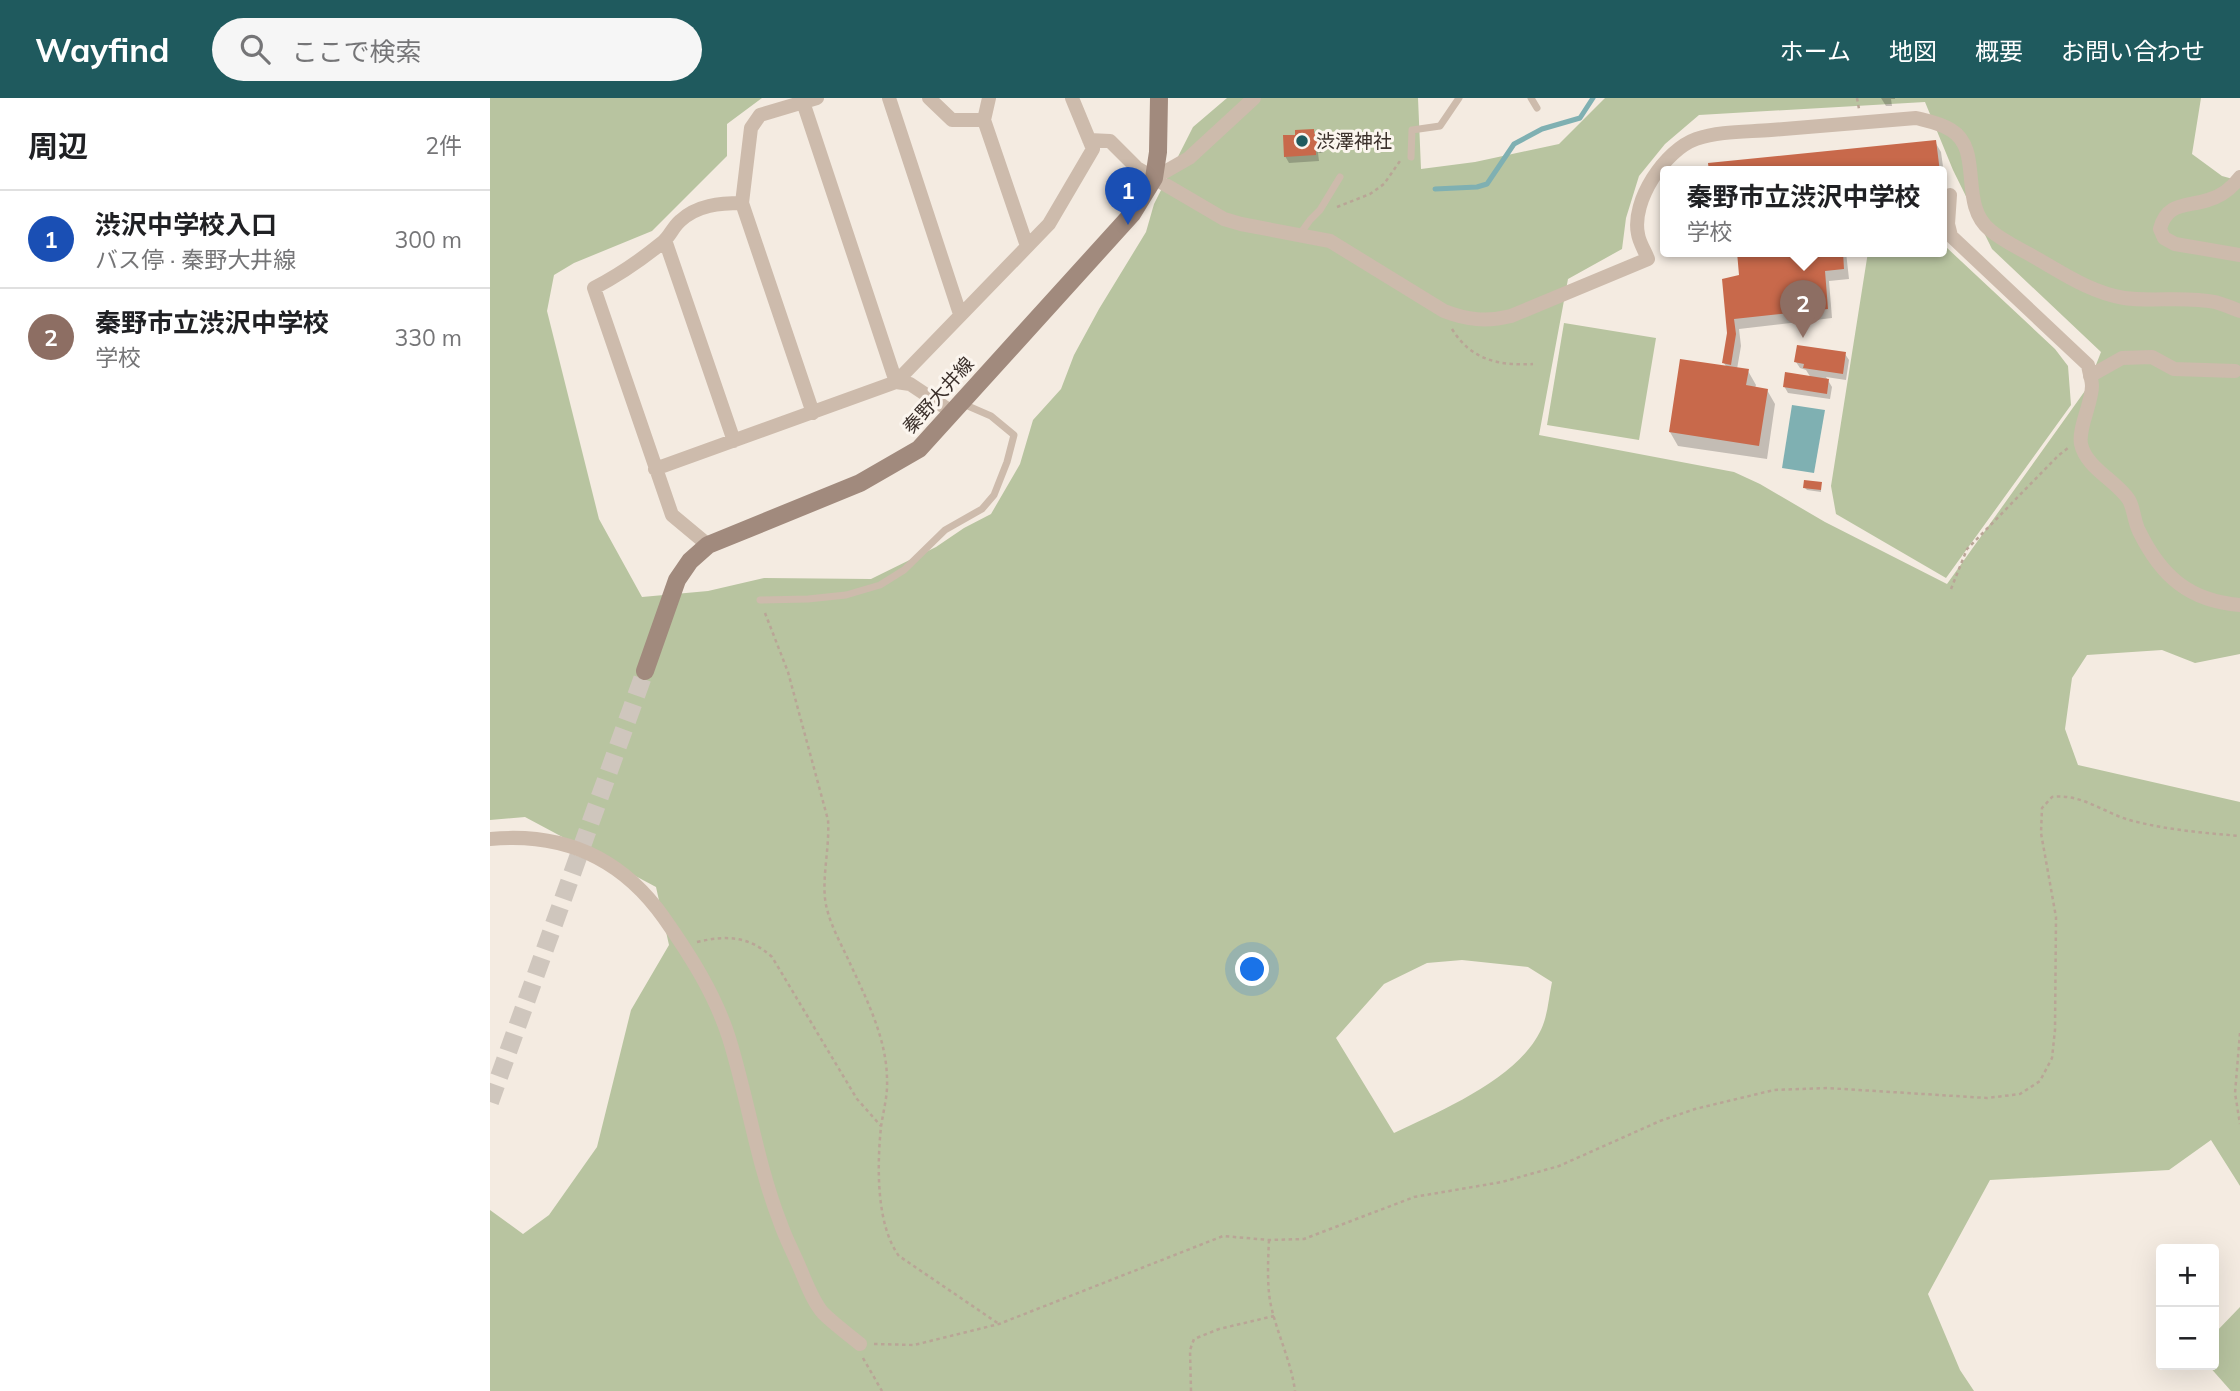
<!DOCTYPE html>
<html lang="ja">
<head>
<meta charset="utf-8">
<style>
	:root { --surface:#fff; --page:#f6f6f6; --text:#202124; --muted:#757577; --line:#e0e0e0; --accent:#1f5a5e }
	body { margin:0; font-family:Mulish,"Noto Sans JP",sans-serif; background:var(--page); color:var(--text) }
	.controls { position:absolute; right:21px; bottom:21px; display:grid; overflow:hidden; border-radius:7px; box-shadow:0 7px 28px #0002 }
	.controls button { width:63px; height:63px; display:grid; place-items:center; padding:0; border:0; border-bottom:2px solid var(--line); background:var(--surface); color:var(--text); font:35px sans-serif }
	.you { position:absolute; left:763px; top:872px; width:24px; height:24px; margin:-18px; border:5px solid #fff; border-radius:50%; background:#1a73e8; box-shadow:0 0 0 10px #1a73e833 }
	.badge { display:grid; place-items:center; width:46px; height:46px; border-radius:50%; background:var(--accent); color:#fff; font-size:23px; font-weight:700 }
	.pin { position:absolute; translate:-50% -58px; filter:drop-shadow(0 2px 4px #0008) }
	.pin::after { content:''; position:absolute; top:37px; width:24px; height:21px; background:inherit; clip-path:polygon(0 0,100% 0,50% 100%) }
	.popup { position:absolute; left:1170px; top:68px; width:287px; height:91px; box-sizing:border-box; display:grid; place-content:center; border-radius:7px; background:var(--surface); filter:drop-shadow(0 2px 5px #0005); font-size:23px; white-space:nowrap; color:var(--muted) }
	.popup b { font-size:26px; color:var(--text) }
	.popup::after { content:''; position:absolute; left:50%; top:100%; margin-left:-14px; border:14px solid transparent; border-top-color:var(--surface) }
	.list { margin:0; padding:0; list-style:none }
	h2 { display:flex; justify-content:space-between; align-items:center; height:91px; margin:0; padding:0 28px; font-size:30px }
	h2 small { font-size:23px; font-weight:400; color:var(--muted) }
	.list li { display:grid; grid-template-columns:46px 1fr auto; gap:21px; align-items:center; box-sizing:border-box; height:98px; padding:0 28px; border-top:2px solid var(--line) }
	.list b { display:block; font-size:26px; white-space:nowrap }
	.list p { margin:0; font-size:23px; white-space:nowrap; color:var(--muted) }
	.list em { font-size:23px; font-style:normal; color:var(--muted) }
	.icon { flex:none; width:38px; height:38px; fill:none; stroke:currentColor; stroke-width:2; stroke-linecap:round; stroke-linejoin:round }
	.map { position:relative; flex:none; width:1750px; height:1293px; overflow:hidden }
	header { display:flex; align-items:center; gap:42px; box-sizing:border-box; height:98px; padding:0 35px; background:var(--accent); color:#fff }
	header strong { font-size:33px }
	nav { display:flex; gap:38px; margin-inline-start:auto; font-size:24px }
	.search { width:490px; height:63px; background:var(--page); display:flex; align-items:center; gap:18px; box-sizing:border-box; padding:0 24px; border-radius:38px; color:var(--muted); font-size:26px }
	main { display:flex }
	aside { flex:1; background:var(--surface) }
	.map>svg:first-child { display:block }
	.green { fill:#b8c4a0; fill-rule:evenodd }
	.water { fill:#7fb0b2 }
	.shadow { fill:#0003 }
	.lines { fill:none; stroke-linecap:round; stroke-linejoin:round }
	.stream { stroke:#7fb0b2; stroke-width:5 }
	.building { fill:#c8694b }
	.secondary-tunnel { stroke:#cfc6bd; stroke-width:18; stroke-dasharray:18 9; stroke-linecap:butt }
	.path { stroke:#b9a596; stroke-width:2.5; stroke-dasharray:3.5 3.5; stroke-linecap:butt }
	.service { stroke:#cdbbac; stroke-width:7 }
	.minor { stroke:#cdbbac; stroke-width:14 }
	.secondary { stroke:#a18a7d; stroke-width:18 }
	.poi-dot { fill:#1f5a5e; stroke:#fbf5ee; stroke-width:2.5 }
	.labels { text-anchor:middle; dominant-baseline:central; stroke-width:6; stroke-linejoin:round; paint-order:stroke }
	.poi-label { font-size:19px; fill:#3b302b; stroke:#fbf5ee; text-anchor:start }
	.street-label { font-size:19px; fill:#3b302b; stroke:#fbf5ee }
</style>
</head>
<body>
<header>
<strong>Wayfind</strong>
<div class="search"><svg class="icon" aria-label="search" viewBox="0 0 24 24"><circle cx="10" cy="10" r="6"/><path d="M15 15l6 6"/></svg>ここで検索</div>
<nav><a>ホーム</a><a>地図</a><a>概要</a><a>お問い合わせ</a></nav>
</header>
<main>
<aside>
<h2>周辺<small>2件</small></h2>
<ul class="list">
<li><span class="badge" style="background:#1a4fb4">1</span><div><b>渋沢中学校入口</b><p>バス停 · 秦野大井線</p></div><em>300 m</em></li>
<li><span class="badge" style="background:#8d6e63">2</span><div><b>秦野市立渋沢中学校</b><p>学校</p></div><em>330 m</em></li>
</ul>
</aside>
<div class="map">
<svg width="1750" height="1293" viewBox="0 0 1750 1293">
	<rect width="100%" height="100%" fill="#f4ebe1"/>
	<path class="green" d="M0 0H272L237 26V58L162 133 84 165 64 177 57 213 109 421 152 499 218 493 274 480 381 481 446 449 474 430 501 416 530 366 543 322 571 291 584 257 609 211 656 134 664 106 703 29 737 0H928L931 71 985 64 1069 46 1115 0H1711L1702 56 1732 78 1750 83V556L1705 565 1672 552 1597 557 1582 580 1575 631 1588 667 1750 704V1088L1721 1042 1679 1072 1500 1082 1438 1196 1470 1272 1484 1293H0V1112L33 1136 59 1117 107 1049 141 912 179 847 166 789 35 719 0 722ZM1435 4 1463 72 1502 151 1611 254 1597 290 1457 486 1335 424 1270 386 1244 374 1049 337 1078 181 1132 151 1136 120 1149 78 1175 46 1209 17ZM972 862 1038 869 1062 884C1059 898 1058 914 1053 927 1033 979 952 1012 904 1035L846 940 894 886 937 865Z
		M1451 138 1456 149 1565 251 1578 268 1581 307 1456 480 1346 416 1341 388 1378 154H1451Z
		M1074 225 1166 240 1149 342 1057 327Z
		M1750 1209V1293H1741L1718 1267H1724V1236Z"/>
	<path class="water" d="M1302 307 1335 312 1324 375 1292 370Z"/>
	<path class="shadow" d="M1391 0H1405V1H1401L1402 8H1396Z
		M823 32 833 43V55H828L829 63 799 65 795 58 807 38Z
		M1445 44 1451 54 1456 90H1451V74H1221Z
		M1249 154H1356L1359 181 1339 183 1342 220 1249 231 1251 248 1247 271 1258 273 1266 287 1265 290 1277 292 1285 306 1277 361 1188 348 1180 334 1237 270 1234 265 1251 178Z
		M1355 256 1359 262 1356 282 1336 279 1342 289 1340 301 1298 295 1294 288 1321 280 1316 272 1310 270 1306 264Z
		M1331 386V394L1317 392 1315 390Z"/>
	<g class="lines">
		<path class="stream" d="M945 91 987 89 997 86 1024 46 1052 31 1090 20 1103 0"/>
	</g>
	<path class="building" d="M824 31V35H830L831 49H826V57L794 59 793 37H805V32Z
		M1446 42 1450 74H1219L1218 65Z
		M1247 154H1353L1354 171 1335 173 1338 211 1244 221 1246 236 1241 267 1232 265 1237 235 1232 181 1249 177Z
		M1307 247 1356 254 1353 276 1313 270 1314 266 1304 264Z
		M1190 261 1259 271 1256 287 1278 291 1269 348 1179 334Z
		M1295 274 1339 281 1337 296 1293 289Z
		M1314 382 1332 384 1331 392 1313 390Z"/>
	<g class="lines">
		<path class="secondary-tunnel" d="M0 1004 155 573"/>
		<path class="path" d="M1367 0 1369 11
			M847 109 880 96 894 86 910 63
			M962 231C981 262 1009 268 1043 266
			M1461 491 1477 451 1569 357 1578 350
			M275 515 298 574 338 722C340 749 331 782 336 807 340 826 350 844 358 861 375 898 397 940 397 982 398 997 393 1014 391 1029 387 1067 386 1127 409 1158L509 1226
			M207 844C237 837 259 838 282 859L367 1001 391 1028
			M1750 935 1745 995 1750 1026
			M779 1142C778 1162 777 1183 780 1203 786 1234 801 1262 805 1293
			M384 1246 424 1247 509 1226 733 1138 779 1142 814 1141 924 1099 1012 1084 1069 1068 1170 1023 1205 1011 1284 992 1337 990 1497 1000 1530 996 1550 983 1562 960 1565 932 1566 819 1551 735 1552 710 1562 699C1592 695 1615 716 1643 723 1678 732 1715 735 1750 738
			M373 1260 392 1293
			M701 1293 700 1252 704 1241 729 1231 784 1218"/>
		<path class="service" d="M1041 0 1047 10
			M921 59 922 32 950 28 969 0
			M810 136 820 122 830 112 850 79
			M270 502 318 501 356 497 390 487 414 472 455 432 492 411 504 397 517 364 524 337 501 318 471 305"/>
		<path class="minor" d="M399 0 470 216
			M439 0 462 22H494
			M499 0 494 22 537 148
			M313 4 406 284 559 126 603 51 582 0
			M599 42 620 43 647 70 734 121 751 126 840 143 954 213C977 222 997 224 1021 218L1158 161C1155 153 1149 144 1148 136 1141 103 1175 52 1206 41 1230 33 1256 34 1281 32 1329 28 1377 24 1426 20 1438 23 1450 25 1461 32 1494 52 1468 106 1500 132 1514 144 1531 151 1546 160 1574 176 1602 195 1634 200 1663 204 1695 198 1725 204 1733 206 1742 210 1750 213
			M1750 79C1742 90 1732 98 1718 102 1696 109 1677 104 1670 131L1674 140 1685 146 1750 157
			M664 80 699 60 764 0
			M1460 97 1458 126 1461 138 1598 267C1599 274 1602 282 1602 288 1602 305 1588 330 1591 346 1596 370 1627 383 1639 402 1644 411 1644 423 1649 433 1671 478 1699 503 1750 507
			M175 142 244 343
			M1600 278 1632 260 1662 259 1684 271 1745 273
			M323 315 252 105 261 30 270 17 327 0
			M165 371 406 284 420 286 462 314
			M218 447 182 417 104 190C129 177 151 162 173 144 180 138 183 129 190 123 207 107 230 105 252 105
			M0 741C73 734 131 759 174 820 200 857 225 896 239 940 258 1001 267 1065 290 1124 295 1139 303 1154 309 1168 316 1184 322 1202 333 1215 344 1226 358 1236 370 1246"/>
		<path class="secondary" d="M155 573 187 482 200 463 218 447 370 385 429 351 642 116 664 80 668 54 669 0"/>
	</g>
	<circle class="poi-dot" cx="812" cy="43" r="7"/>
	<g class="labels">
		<g class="poi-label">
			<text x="826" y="43">渋澤神社</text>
		</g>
		<g class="street-label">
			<text transform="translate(448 297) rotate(-48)">秦野大井線</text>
		</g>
	</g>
</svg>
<div class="controls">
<button>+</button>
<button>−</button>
</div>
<div class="you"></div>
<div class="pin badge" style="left:638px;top:127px;background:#1a4fb4">1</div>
<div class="pin badge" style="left:1313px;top:240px;background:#8d6e63">2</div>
<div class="popup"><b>秦野市立渋沢中学校</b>学校</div>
</div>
</main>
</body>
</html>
